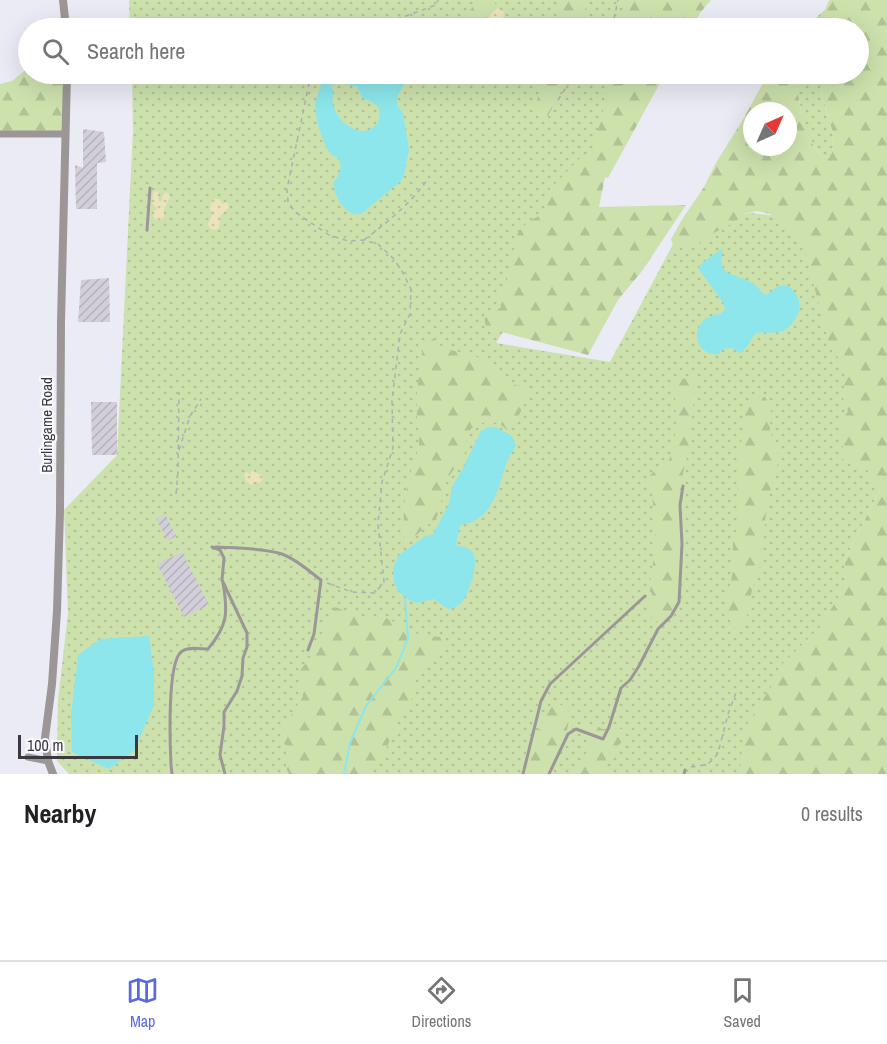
<!DOCTYPE html>
<html lang="en">
<head>
<meta charset="utf-8">
<style>
	:root { --surface:#fff; --page:#f2f2f2; --text:#202124; --muted:#757577; --line:#e0e0e0; --accent:#5b69e0 }
	body { margin:0; font-family:"Archivo Narrow",sans-serif; background:var(--page); color:var(--text) }
	.compass { position:absolute; left:743px; top:102px; width:54px; height:54px; border-radius:50%; background:var(--surface); box-shadow:0 6px 24px #0002; rotate:45deg }
	.scale { position:absolute; left:18px; bottom:15px; width:120px; box-sizing:border-box; padding-left:6px; border:3px solid #3a3a3e; border-top:0; font-size:16px; line-height:21px; white-space:nowrap; color:#3a3a3e; -webkit-text-stroke:4px #f9f9ff; paint-order:stroke }
	.list { margin:0; padding:0; list-style:none }
	h2 { display:flex; justify-content:space-between; align-items:center; height:78px; margin:0; padding:0 24px; font-size:26px }
	h2 small { font-size:20px; font-weight:400; color:var(--muted) }
	.icon { flex:none; width:33px; height:33px; fill:none; stroke:currentColor; stroke-width:2; stroke-linecap:round; stroke-linejoin:round }
	.map { position:relative; flex:none; width:887px; height:774px; overflow:hidden }
	.search { position:absolute; background:var(--surface); box-shadow:0 6px 24px #0002; left:18px; right:18px; top:18px; height:66px; display:flex; align-items:center; gap:15px; box-sizing:border-box; padding:0 21px; border-radius:33px; color:var(--muted); font-size:22px }
	.sheet { height:186px; background:var(--surface) }
	nav { display:flex; justify-content:space-around; align-items:center; box-sizing:border-box; height:84px; border-top:2px solid var(--line); background:var(--surface); font-size:16px; color:var(--muted) }
	nav a { display:grid; justify-items:center; gap:3px }
	nav .on { color:var(--accent) }
	.map>svg:first-child { display:block }
	.grass { fill:url(#grass-dots) }
	.forest { fill:url(#forest-firs); fill-rule:evenodd }
	.sand { fill:url(#sand-dots) }
	.water { fill:#8ce6eb }
	.lines { fill:none; stroke-linecap:round; stroke-linejoin:round }
	.stream { stroke:#8ce6eb; stroke-width:2 }
	.building { fill:url(#building-hatch) }
	.path { stroke:#aeaeb6; stroke-width:1.5; stroke-dasharray:4.5 4.5; stroke-linecap:butt }
	.service { stroke:#9c9796; stroke-width:3 }
	.minor { stroke:#9c9796; stroke-width:7 }
	.tertiary { stroke:#9c9796; stroke-width:8 }
	.labels { text-anchor:middle; dominant-baseline:central; stroke-width:4.5; stroke-linejoin:round; paint-order:stroke }
	.street-label { font-size:15px; fill:#3a3a3e; stroke:#f9f9ff }
</style>
</head>
<body>
<div class="map">
<svg width="887" height="774" viewBox="0 0 887 774">
	<defs>
		<pattern id="grass-dots" width="8" height="8" patternUnits="userSpaceOnUse" patternTransform="scale(1.5)"><rect width="8" height="8" fill="#cde1ad"/><path d="M2 2h.1M6 6h.1" fill="none" stroke="#b1c296" stroke-width="1.8" stroke-linecap="round"/></pattern>
		<pattern id="forest-firs" width="22" height="20" patternUnits="userSpaceOnUse" patternTransform="scale(1.5)"><rect width="22" height="20" fill="#cde1ad"/><path d="M5 1l3.5 6h-7zM16 11l3.5 6h-7z" fill="#b1c296"/></pattern>
		<pattern id="sand-dots" width="8" height="8" patternUnits="userSpaceOnUse" patternTransform="scale(1.5)"><rect width="8" height="8" fill="#ece3bd"/><path d="M2 2h.1M6 6h.1" fill="none" stroke="#cbc4a4" stroke-width="1.8" stroke-linecap="round"/></pattern>
		<pattern id="building-hatch" width="6" height="6" patternUnits="userSpaceOnUse" patternTransform="scale(1.5)"><rect width="6" height="6" fill="#d2cfd9"/><path d="M-1 1l2-2M0 6l6-6M5 7l2-2" fill="none" stroke="#b5b2bb"/></pattern>
	</defs>
	<rect width="100%" height="100%" fill="#ebebf5"/>
	<path class="grass" d="M129 0H676L663 28H130Z
		M825 10 829 16 828 28H811C812 20 819 15 825 10Z
		M132 74H641L572 220 496 343 610 362 684 224 751 213 797 218 880 490 844 561 851 637 745 774H69L57 761 58 700 68 613 64 510 117 455 133 130Z
		M790 74H818C820 83 821 93 824 102 828 119 840 142 829 158L822 157C815 148 809 139 805 129 800 111 800 90 790 74Z"/>
	<path class="forest" d="M477 0H497L481 28H459Z
		M563 0H588L585 10 584 28H555L556 18Z
		M625 0H711L700 13 692 28H623L626 11Z
		M829 0H887V774H740L743 731 773 684 779 667 821 626 846 584 844 561 880 490 868 471 842 459 843 443 840 424 848 411 843 398 845 376 840 360 830 348 804 247 794 232 770 214 757 211 744 214 735 222 712 234 696 246H673L671 239 683 218 704 187 717 161 741 123 768 74H790C800 90 800 111 805 129 809 139 815 148 822 157L829 158C840 142 828 119 824 102 821 93 820 83 818 74H858V28H828L829 16 825 10ZM752 111H788V147H752Z
		M28 68V74H67L66 133H0V84L12 81Z
		M543 74H570L547 118 535 106C540 96 539 85 543 74Z
		M613 74H665L608 178 605 177 599 207 686 205 642 271 618 300 588 355 486 328 484 316 492 310 501 308 498 292C512 279 511 260 516 242 517 239 517 235 518 233 523 224 537 216 546 213L548 191 583 155 589 158 594 145Z
		M428 334 439 345 454 351 474 355 514 384 531 391 516 421 508 431 499 423 488 422 476 424 470 430 466 438 465 453 447 479 437 517 405 545C402 522 404 498 410 475 413 465 418 454 419 444 420 435 418 425 417 416 416 394 419 354 428 334Z
		M694 375V399L686 464 684 469 680 489 678 510 679 594 675 608 670 615 661 622 655 621 650 617 648 612 652 594 650 588 651 574 656 546 652 492 648 480 650 475 657 469 669 460 674 448 676 424 675 394 672 383Z
		M765 397 771 407 770 431 778 451V463L767 502 761 563 752 590 746 620 741 628H734L728 617 727 603 732 575 733 542 739 521 737 470 747 402 749 400Z
		M335 607C349 612 364 620 380 615L420 635 440 637 444 643 443 649 428 660 418 672 409 710 400 717 383 756 369 774H289L286 768V746L280 736 295 708 303 697 299 672 309 659Z
		M559 704 567 708C574 728 556 756 548 774H522L523 761 527 750 538 733 548 710 554 705Z
		M585 722 591 726H594L597 728 599 727 602 729H622L624 735V740L606 757V774H576L592 740 588 734 581 729 582 723Z"/>
	<path class="sand" d="M498 8 504 12 503 19 499 23V28H489C485 20 491 13 498 8Z
		M155 191 159 193 158 200 160 202 162 200 163 195 166 192 170 196V197C167 201 167 205 164 208 164 214 166 218 159 220L155 219 153 215V211L158 209 152 203 153 195Z
		M215 199H220L222 204 227 202 229 207 220 216 219 228 215 230 210 228 208 224 213 213 210 209 212 200Z
		M254 470 258 474 262 475 263 478 260 483 256 482 251 485 246 481 244 475 246 472 251 475V472Z"/>
	<path class="water" d="M344 74H416V75L405 83 398 95 397 100V105L403 113 409 150 404 175 401 181 395 186 361 214C344 217 335 196 333 183 340 174 344 166 337 157L333 156C324 149 315 118 315 106 316 98 320 89 322 82L333 85 332 89 334 91C327 108 345 130 363 131 368 131 372 128 377 125L380 116 379 108 372 102 363 99 357 87 346 84 342 80 339 81V77Z
		M723 249C716 279 734 271 752 283 757 286 761 292 766 295 774 291 777 283 788 286 799 294 804 307 795 319 793 323 790 327 785 330 776 335 766 331 756 333 750 339 748 348 741 353L731 348 722 349 719 354C693 357 686 318 720 314L725 309 724 304 721 300 698 268C700 264 719 250 723 249Z
		M487 427H496L512 436 516 446C513 451 509 456 507 462 497 490 494 520 460 525L456 545C463 548 469 546 473 553 479 562 470 590 464 599 461 605 455 608 448 609L434 599 416 603 409 600 397 590 394 581 393 568 398 556 424 537 433 534 449 504 452 487 463 468 481 431Z
		M149 636 154 673V705L134 751 109 769 72 752 71 715 78 655 100 639Z"/>
	<g class="lines">
		<path class="stream" d="M344 774 350 743 366 706 396 668 408 638 405 599"/>
	</g>
	<path class="building" d="M83 129 104 132 106 162 97 163V209H76L75 165 83 168Z
		M109 278 110 322H78L81 280Z
		M91 402H117V455H92Z
		M165 514 176 536 168 541 156 519Z
		M182 552 209 605 184 617 157 564Z"/>
	<g class="lines">
		<path class="path" d="M392 28 400 18 436 5 438 0
			M612 28 618 0
			M311 74 287 189 288 202 295 212 329 235 348 241 363 240 378 244 394 259 403 273 411 289 410 314 400 334 392 401 393 448 382 482 378 524 384 582 375 593 352 592 327 583
			M558 100 570 81 580 74
			M364 240C389 221 410 204 428 179
			M179 450 190 416 201 399
			M176 494 178 472 179 392
			M691 767C705 765 709 766 718 753L728 714 737 690"/>
		<path class="service" d="M147 230 150 188
			M212 547 220 550 224 558 222 580 247 633V647L243 658 242 676 237 691 224 712V726L220 755 225 774
			M216 547C235 548 265 548 282 554 296 559 309 571 321 580L314 634 308 650
			M172 774 171 765C170 745 167 664 181 652 187 646 201 649 208 649 228 625 228 612 223 583
			M523 774 541 701 550 684 645 596
			M549 774 568 734 576 729 603 739 609 727 621 688 630 680 639 666 658 629 671 616 679 602 682 544 680 505 683 486
			M684 774 685 770"/>
		<path class="minor" d="M0 134H65
			M28 757 48 761"/>
		<path class="tertiary" d="M63 0 66 28
			M53 774 48 761 45 738 52 684 57 611 60 512 61 322 67 74"/>
	</g>
	<g class="labels">
		<g class="street-label">
			<text transform="translate(46 425) rotate(-90)">Burlingame Road</text>
		</g>
	</g>
</svg>
<svg class="compass" viewBox="-18 -18 36 36"><path d="M0-13l5 13h-10z" fill="#e53935"/><path d="M0 13l5-13h-10z" fill="#757577"/></svg>
<div class="scale">100 m</div>
<div class="search"><svg class="icon" aria-label="search" viewBox="0 0 24 24"><circle cx="10" cy="10" r="6"/><path d="M15 15l6 6"/></svg>Search here</div>
</div>
<section class="sheet">
<h2>Nearby<small>0 results</small></h2>
<ul class="list">
</ul>
</section>
<nav>
<a class="on"><svg class="icon" aria-label="map" viewBox="0 0 24 24"><path d="M3 6l6-2 6 2 6-2v14l-6 2-6-2-6 2zM9 4v14M15 6v14"/></svg>Map</a>
<a><svg class="icon" aria-label="directions" viewBox="0 0 24 24"><path d="M12 3l9 9-9 9-9-9zM9 14v-3h6M13 9l2 2-2 2"/></svg>Directions</a>
<a><svg class="icon" aria-label="saved" viewBox="0 0 24 24"><path d="M7 4h10v16l-5-4-5 4z"/></svg>Saved</a>
</nav>
</body>
</html>
